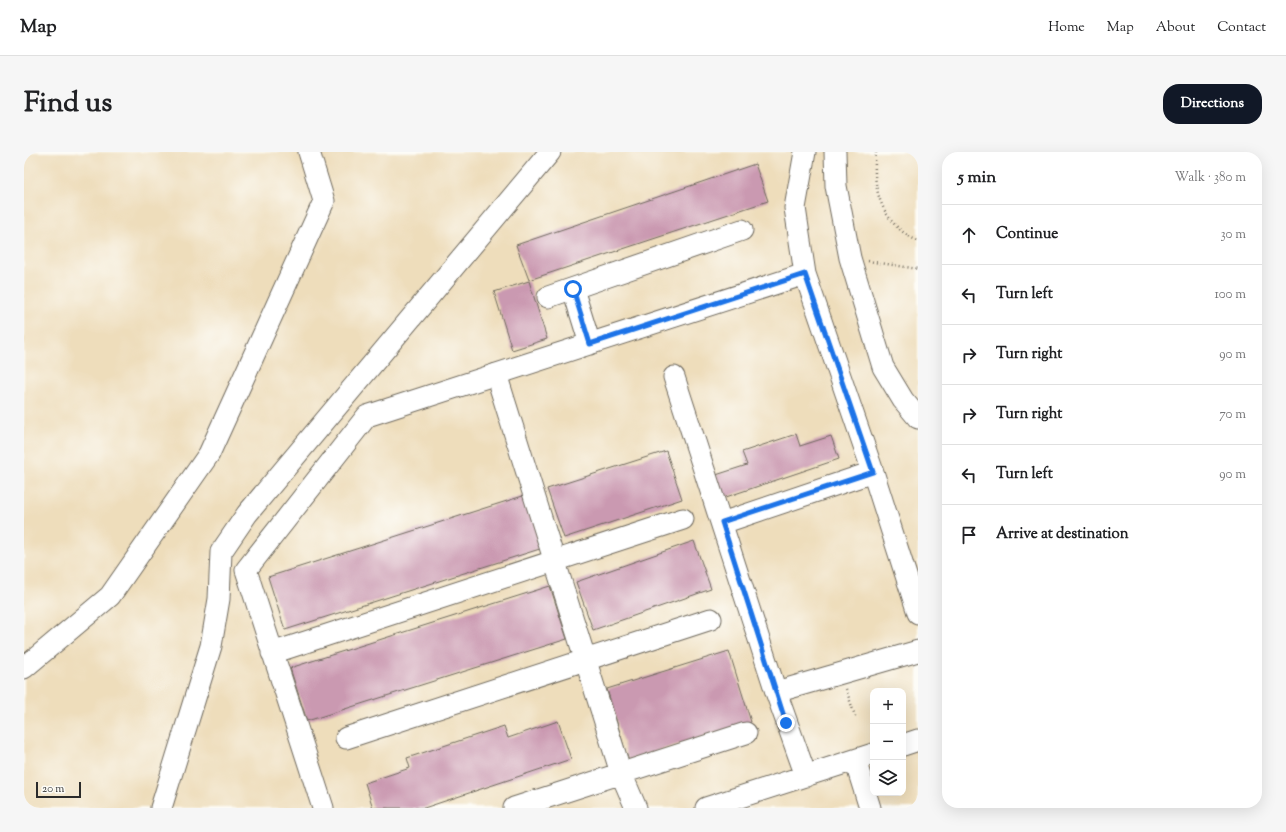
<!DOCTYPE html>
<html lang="en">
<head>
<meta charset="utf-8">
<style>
	:root { --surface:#fff; --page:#f6f6f6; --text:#202124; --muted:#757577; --line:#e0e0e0; --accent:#111827 }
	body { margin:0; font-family:"Sorts Mill Goudy",serif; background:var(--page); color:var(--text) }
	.controls { position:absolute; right:12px; bottom:12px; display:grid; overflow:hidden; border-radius:8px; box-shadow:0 4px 16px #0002 }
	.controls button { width:36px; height:36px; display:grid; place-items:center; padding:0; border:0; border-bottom:1px solid var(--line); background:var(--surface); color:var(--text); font:20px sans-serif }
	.scale { position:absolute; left:12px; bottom:10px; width:45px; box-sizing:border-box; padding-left:4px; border:2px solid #2b2b2b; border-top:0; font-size:11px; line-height:14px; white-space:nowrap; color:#2b2b2b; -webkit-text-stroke:3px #fdfcf7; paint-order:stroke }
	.stop { position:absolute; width:12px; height:12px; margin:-9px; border:3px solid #1a73e8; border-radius:50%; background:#fff }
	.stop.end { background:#1a73e8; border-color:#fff; box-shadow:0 1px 4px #0008 }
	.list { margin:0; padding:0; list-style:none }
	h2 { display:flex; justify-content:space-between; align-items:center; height:52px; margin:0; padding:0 16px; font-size:17px }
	h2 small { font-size:13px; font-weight:400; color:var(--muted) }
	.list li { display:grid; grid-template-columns:26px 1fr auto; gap:12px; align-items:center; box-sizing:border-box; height:60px; padding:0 16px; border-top:1px solid var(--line) }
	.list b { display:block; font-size:15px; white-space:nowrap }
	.list em { font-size:13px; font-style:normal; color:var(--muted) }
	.icon { flex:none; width:22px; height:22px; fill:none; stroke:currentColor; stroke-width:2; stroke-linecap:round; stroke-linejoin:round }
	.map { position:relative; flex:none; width:894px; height:656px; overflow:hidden; border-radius:16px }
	header { display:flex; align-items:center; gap:24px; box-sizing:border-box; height:56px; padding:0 20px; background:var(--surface); border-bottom:1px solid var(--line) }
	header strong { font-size:19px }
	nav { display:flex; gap:22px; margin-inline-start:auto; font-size:14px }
	.intro { display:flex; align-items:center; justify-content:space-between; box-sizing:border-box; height:96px; padding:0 24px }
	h1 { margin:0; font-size:28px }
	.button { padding:10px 18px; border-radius:16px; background:var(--accent); color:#fff; font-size:14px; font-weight:700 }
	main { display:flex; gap:24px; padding:0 24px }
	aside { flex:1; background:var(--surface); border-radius:16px; box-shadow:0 4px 16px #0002 }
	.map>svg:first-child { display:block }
	.building { fill:#ca99b1 }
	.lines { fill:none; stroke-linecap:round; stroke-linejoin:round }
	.minor-casing { stroke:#6f695d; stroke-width:23 }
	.path { stroke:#6f695d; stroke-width:2.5; stroke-dasharray:1 3; stroke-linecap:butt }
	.minor { stroke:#fff; stroke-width:21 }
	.route { stroke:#1a73e8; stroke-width:5 }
</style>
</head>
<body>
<header>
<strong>Map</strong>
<nav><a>Home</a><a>Map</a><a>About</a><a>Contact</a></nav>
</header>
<div class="intro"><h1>Find us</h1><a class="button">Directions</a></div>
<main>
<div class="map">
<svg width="894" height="656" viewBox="0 0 894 656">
	<rect width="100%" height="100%" fill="#fdfcf7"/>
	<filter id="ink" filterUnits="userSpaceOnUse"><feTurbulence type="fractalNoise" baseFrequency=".025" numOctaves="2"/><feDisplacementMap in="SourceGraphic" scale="8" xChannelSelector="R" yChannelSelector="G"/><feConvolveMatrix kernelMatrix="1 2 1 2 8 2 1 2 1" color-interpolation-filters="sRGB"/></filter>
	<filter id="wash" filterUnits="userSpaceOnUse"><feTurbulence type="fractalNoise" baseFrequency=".012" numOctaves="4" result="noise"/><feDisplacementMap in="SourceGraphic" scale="16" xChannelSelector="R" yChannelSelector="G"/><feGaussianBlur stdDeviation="0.9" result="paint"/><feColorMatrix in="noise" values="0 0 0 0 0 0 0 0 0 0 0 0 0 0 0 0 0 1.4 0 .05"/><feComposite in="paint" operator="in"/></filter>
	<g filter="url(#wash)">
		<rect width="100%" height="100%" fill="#edb"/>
		<g id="blocks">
			<path class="building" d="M731 12 744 49 505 128 492 93Z
				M505 129 523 187 488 198 470 140Z
				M772 282 776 294 807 284 815 307 699 346 692 323 723 313 718 300Z
				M642 299 658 347 540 386 523 337Z
				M505 342 522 395 261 478 244 425Z
				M670 389 687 437 569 478 552 430Z
				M526 434 543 487 283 569 266 516Z
				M705 499 727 570 604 608 583 537Z
				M534 569 547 607 400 656H349L341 631 386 616 383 606 480 574 484 586Z"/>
		</g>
	</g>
	<g filter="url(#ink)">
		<use href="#blocks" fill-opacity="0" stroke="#6f695d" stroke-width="1"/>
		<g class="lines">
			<defs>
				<path id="minor" d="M781 0 771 56 781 122 849 320 894 461
					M811 0 812 34 826 106 859 215 879 248 894 266
					M549 137 566 192
					M524 145 718 78
					M472 222 597 621 612 656
					M650 225 752 540 782 624
					M698 371 849 320
					M248 501 659 367
					M0 516 86 444 185 302 300 49 285 0
					M752 540 894 499
					M322 586 687 467
					M879 593 894 588
					M831 608 846 656
					M137 656 187 494 195 447 197 400 223 362 526 0
					M299 656 222 418 343 264 781 122
					M490 656 722 581
					M682 656 849 602"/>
			</defs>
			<use href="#minor" class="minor-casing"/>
			<path class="path" d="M852 0C847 36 858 73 894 89
				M844 109 894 117
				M822 537 832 567"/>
			<use href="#minor" class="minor"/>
		</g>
	</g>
	<g class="lines" filter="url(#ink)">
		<path class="route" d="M549 137 566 192 781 122 849 320 698 370 762 571"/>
	</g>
</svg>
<div class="controls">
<button>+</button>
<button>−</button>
<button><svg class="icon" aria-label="layers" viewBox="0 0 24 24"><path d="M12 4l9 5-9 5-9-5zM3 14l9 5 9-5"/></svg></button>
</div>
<div class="scale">20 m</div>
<div class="stop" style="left:549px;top:137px"></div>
<div class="stop end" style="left:762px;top:571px"></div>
</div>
<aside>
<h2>5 min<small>Walk · 380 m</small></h2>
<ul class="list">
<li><svg class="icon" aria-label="ahead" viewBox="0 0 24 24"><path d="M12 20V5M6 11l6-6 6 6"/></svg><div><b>Continue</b></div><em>30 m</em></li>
<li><svg class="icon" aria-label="left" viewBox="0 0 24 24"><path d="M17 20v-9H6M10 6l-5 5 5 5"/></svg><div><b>Turn left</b></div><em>100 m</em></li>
<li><svg class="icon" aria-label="right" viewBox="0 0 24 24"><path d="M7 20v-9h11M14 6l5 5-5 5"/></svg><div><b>Turn right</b></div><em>90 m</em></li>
<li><svg class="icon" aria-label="right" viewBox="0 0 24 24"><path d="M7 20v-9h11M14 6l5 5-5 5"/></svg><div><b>Turn right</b></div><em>70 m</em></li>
<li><svg class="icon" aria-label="left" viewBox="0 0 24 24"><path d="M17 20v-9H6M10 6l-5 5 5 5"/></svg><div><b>Turn left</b></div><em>90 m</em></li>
<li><svg class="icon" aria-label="arrive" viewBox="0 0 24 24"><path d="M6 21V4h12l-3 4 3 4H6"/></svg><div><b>Arrive at destination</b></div></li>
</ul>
</aside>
</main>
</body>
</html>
